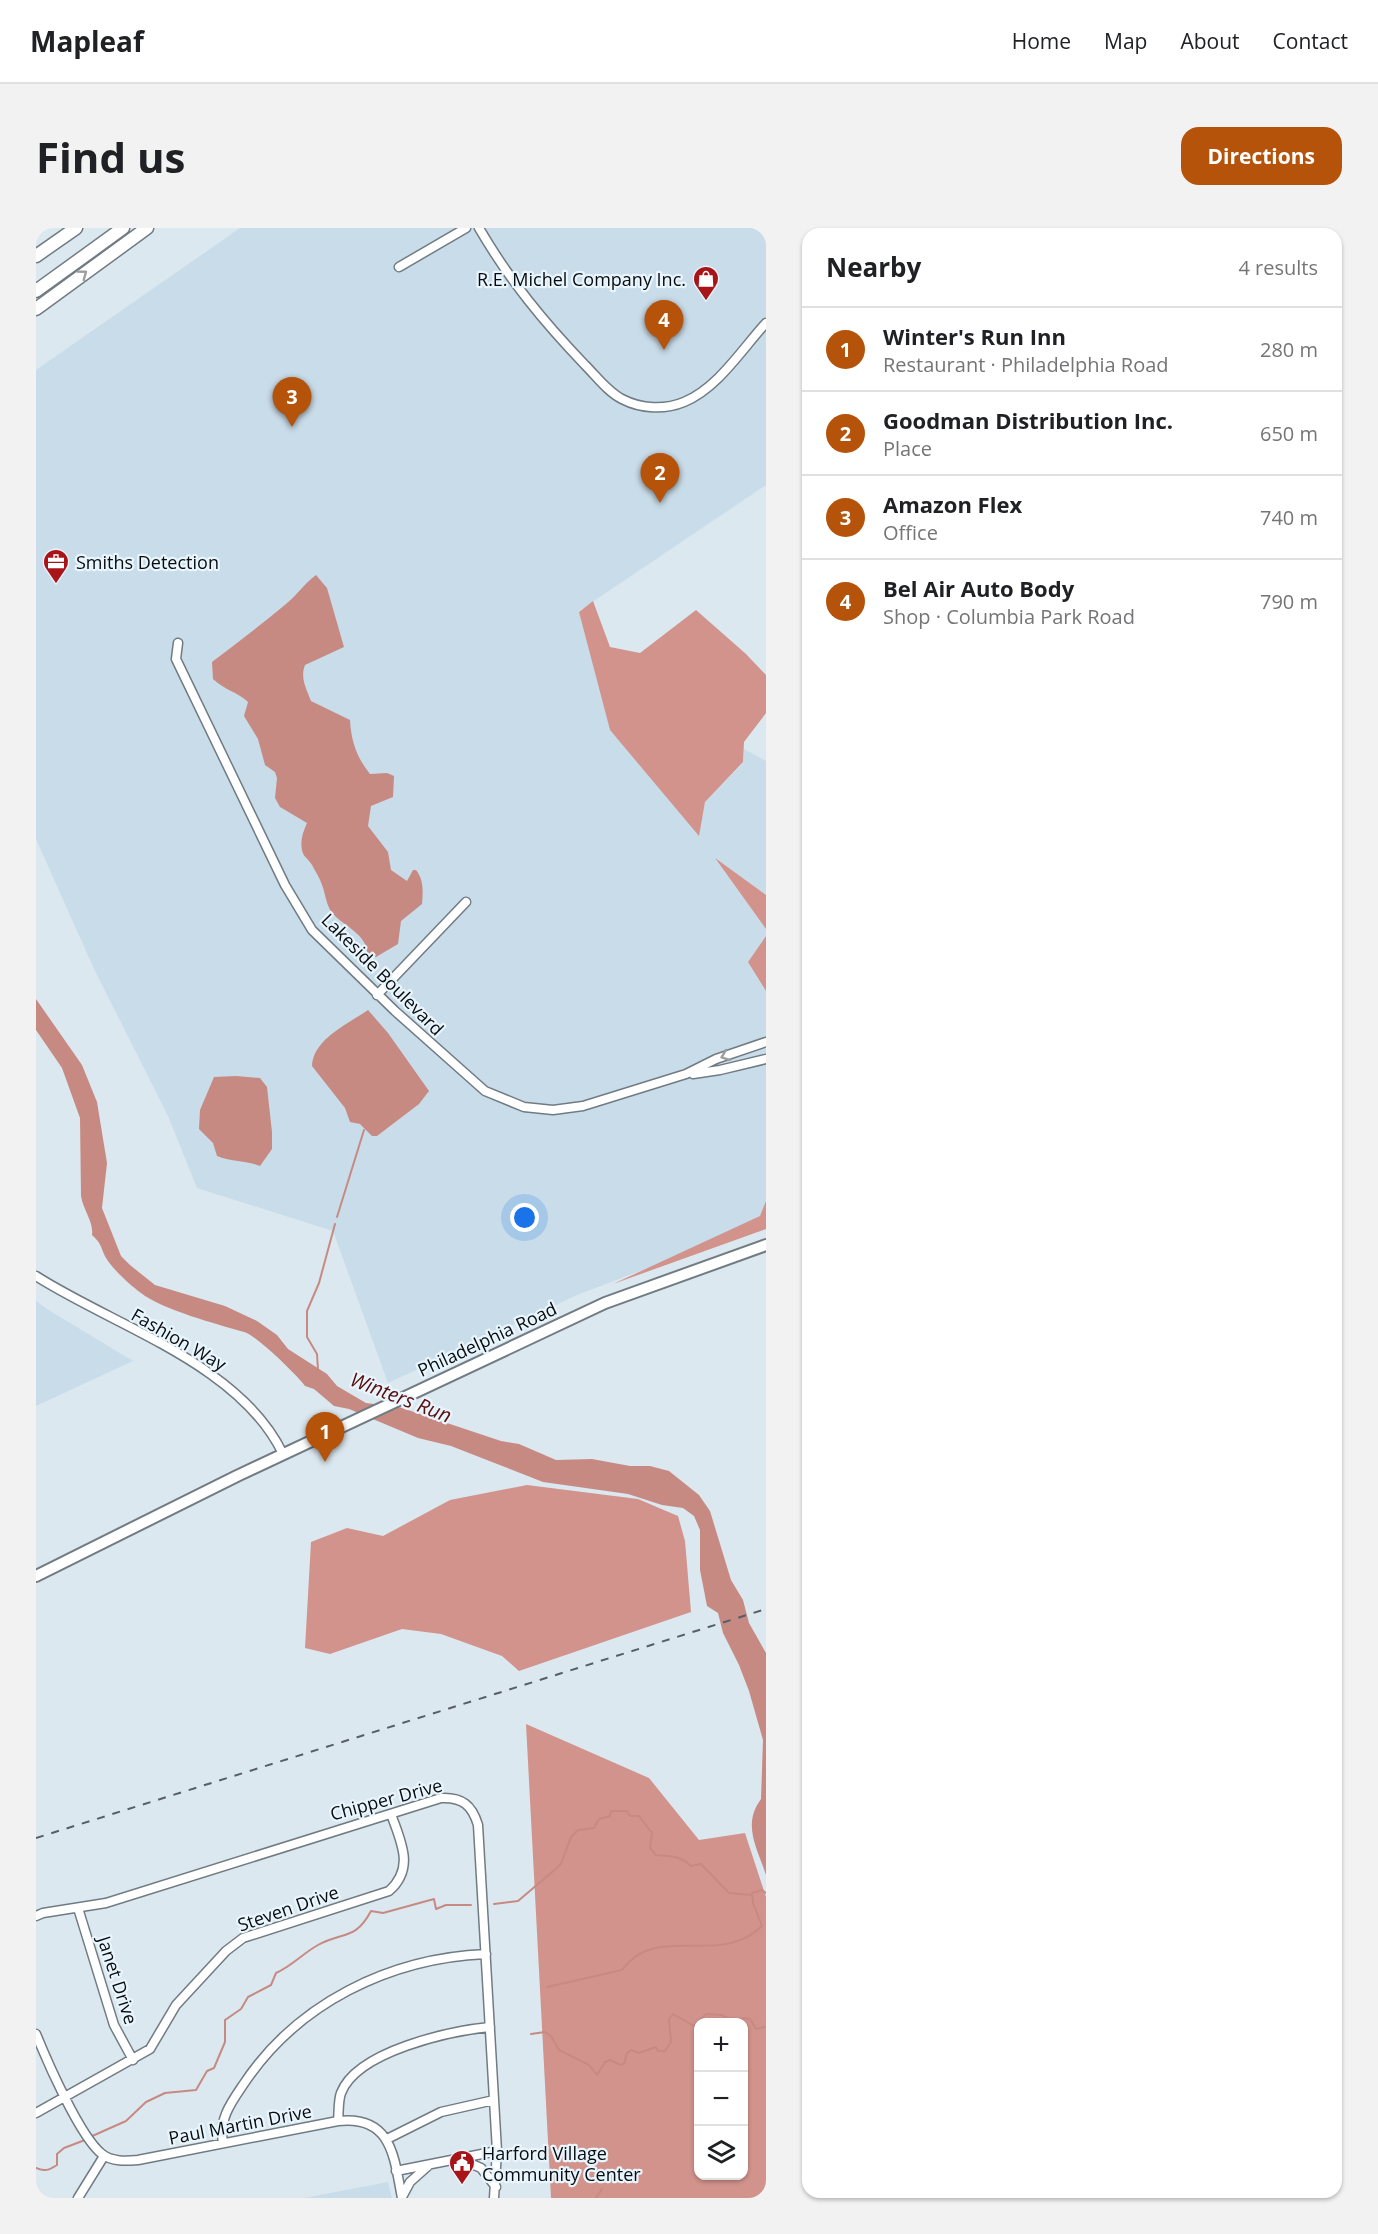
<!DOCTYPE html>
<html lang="en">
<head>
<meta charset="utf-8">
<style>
	:root { --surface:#fff; --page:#f2f2f2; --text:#202124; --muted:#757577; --line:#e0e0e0; --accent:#b45309 }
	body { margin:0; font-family:"Open Sans",sans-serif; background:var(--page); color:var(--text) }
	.controls { position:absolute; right:18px; bottom:18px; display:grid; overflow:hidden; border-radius:12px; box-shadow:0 2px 4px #0004 }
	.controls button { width:54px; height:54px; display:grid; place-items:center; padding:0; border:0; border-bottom:2px solid var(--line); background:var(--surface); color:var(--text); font:30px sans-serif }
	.you { position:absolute; left:489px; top:990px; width:21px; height:21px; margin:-15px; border:4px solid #fff; border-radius:50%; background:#1a73e8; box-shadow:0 0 0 9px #1a73e833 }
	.badge { display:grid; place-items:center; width:39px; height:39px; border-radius:50%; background:var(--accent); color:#fff; font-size:20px; font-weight:700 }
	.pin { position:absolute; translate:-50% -50px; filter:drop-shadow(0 2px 3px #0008) }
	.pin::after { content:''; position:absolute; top:32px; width:21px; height:18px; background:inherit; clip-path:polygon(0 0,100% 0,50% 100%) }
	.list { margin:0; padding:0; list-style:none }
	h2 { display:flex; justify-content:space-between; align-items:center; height:78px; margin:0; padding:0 24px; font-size:26px }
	h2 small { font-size:20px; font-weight:400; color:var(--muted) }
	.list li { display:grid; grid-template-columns:39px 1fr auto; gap:18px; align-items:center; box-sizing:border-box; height:84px; padding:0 24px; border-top:2px solid var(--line) }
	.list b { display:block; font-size:22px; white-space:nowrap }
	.list p { margin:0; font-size:20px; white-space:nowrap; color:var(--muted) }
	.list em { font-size:20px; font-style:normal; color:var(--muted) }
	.icon { flex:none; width:33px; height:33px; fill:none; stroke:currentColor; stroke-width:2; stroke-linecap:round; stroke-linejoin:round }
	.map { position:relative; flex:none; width:730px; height:1970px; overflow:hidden; border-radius:18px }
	header { display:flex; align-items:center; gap:36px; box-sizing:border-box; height:84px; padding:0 30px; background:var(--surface); border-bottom:2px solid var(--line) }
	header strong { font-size:28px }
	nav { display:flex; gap:33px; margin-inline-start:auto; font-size:21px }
	.intro { display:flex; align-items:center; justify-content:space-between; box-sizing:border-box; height:144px; padding:0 36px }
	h1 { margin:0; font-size:42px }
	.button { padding:15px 27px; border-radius:18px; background:var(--accent); color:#fff; font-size:21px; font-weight:700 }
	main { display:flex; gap:36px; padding:0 36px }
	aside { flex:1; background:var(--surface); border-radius:18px; box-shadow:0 2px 4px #0004 }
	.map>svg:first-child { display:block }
	.built { fill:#c9dce9 }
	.forest { fill:#d1938c; fill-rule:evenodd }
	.water { fill:#c78a83 }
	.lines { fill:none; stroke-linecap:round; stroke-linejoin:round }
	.stream { stroke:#c78a83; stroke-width:2 }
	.minor-casing { stroke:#707b82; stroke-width:11 }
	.major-casing { stroke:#707b82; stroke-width:14 }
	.highway-casing { stroke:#707b82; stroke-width:15 }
	.minor { stroke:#fff; stroke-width:8 }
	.major { stroke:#fff; stroke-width:10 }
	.highway { stroke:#fff; stroke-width:12 }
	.rail { stroke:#585f64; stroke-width:2; stroke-dasharray:8 8; stroke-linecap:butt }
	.oneway { stroke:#9c9e9f }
	.labels { text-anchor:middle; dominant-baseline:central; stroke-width:4.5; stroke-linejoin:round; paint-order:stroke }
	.poi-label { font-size:18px; fill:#080c0f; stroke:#e9f5fd; text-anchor:start }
	.street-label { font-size:18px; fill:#080c0f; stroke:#e9f5fd }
	.water-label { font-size:20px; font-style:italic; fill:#590e0d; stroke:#e9f5fd }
</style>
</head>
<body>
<header>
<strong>Mapleaf</strong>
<nav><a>Home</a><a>Map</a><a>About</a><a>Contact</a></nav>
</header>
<div class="intro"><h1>Find us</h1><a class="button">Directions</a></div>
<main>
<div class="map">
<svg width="730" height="1970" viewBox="0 0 730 1970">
	<rect width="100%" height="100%" fill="#dce8f0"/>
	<path class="built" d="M204 0H730V257L543 383 574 502 663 606 669 574 707 535 708 521 730 533V667L680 632 730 701V708L712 734 730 763V987L722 998 541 1067 352 1155 297 1003 161 960 132 888 58 741 0 611V142Z
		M0 1073 11 1081 97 1133 0 1178Z
		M352 1954 356 1970H268Z"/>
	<path class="forest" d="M557 373 574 419 604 425 660 382 710 426 730 447V485L708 514 707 534 669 574 663 608 574 502 543 384Z
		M679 630 730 667V701Z
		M730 708V763L712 734Z
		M730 973V1001L577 1056 724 988Z
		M491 1257 602 1271 642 1288 649 1313 655 1384 483 1443 466 1428 405 1406 366 1401 294 1426 269 1420 275 1314 311 1300 347 1308 414 1272Z
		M490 1496 613 1550 663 1612 709 1605 730 1669V1970H515ZM662 1794H708V1948H662Z"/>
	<path class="water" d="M280 347 291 360 308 419 269 437C264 450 270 460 275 473L314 492C315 513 321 530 334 546L351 545 358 548 357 569 335 578 332 598 352 624 355 642 371 653 377 642H380C388 652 387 664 386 676L365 693 362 716 340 729 331 728C334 709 309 698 298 687 290 679 290 667 286 657 284 650 279 643 276 637 272 630 267 629 266 622 264 612 267 604 271 595L244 579 239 570 241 550 239 544 229 537 222 511 208 488 212 474C200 463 190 463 177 451L176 434C201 415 226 396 250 376 261 367 268 356 280 347Z
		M0 771 46 837 61 874 71 935 66 980 85 1028 94 1037 119 1057 189 1078 221 1093 241 1107 252 1121 291 1146 301 1158 330 1175 363 1179 465 1213 483 1216 520 1232 556 1231 594 1238H614L633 1243 663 1267 674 1283 695 1352 707 1372 713 1395 730 1425V1647C721 1619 706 1597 725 1571L727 1512 713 1463 703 1437 687 1405 682 1385 671 1378 664 1342V1302L658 1288 647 1280 626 1277 592 1266 507 1254 415 1218 382 1210 313 1181 298 1178 278 1161 269 1158C261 1147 220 1107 208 1104 181 1096 127 1082 105 1065 94 1057 80 1044 72 1033 64 1021 68 1018 56 1007 58 994 47 982 45 968L44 890 26 840 0 802Z
		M332 782 352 805 393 863 383 876 341 908H336L324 896 314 894 309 880 276 838C277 811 312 796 332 782Z
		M200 848 224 850 231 859 236 904V921L224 938C209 932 195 934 181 928L177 915 163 901 164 882 178 849Z"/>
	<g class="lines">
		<path class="stream" d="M301 989 328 902
			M282 1142 281 1126 271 1109V1083L283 1055 299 996
			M458 1676 482 1673 515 1645 525 1636 535 1609 542 1602 558 1600 563 1591 574 1588 575 1583H591L594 1588H603L616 1605 614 1620 620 1627C633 1628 646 1628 655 1638L665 1636 693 1665 716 1667
			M511 1759 586 1742C620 1694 684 1740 726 1698L717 1675 716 1665 726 1662 730 1665
			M495 1806 509 1804 515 1808 523 1822 553 1837 561 1847 569 1834 574 1832 585 1837 588 1836 591 1825 595 1822 603 1825 620 1819 622 1823H629L635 1814 633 1791 637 1786 658 1798 670 1786 686 1787 698 1794 708 1790 714 1791 720 1801 730 1799
			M54 1909 90 1893 110 1874 129 1865 160 1862 171 1843 178 1840 189 1814V1792L205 1781 212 1769 235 1757 240 1745C256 1738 266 1726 282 1717 307 1703 319 1713 335 1683L347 1685 398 1671 400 1681 410 1677H435
			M0 1940C9 1944 13 1942 21 1937V1926L28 1920 49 1912
			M560 1970 566 1961"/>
		<defs>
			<path id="minor" d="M443 0C474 53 507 93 549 137 561 149 572 164 586 171 605 181 629 182 648 174 682 160 706 121 730 95
				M363 39 430 0
				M142 415 140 431 249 657 276 702 359 783 449 863 488 879 517 882 547 878 650 846 680 831 730 814
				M341 767 430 674
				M657 846 684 842 730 831
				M0 1048C80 1099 204 1136 247 1226
				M42 1680 78 1797 97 1832
				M0 1688 7 1685 70 1675 405 1570C426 1569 436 1577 442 1597L461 1923 458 1970
				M0 1806C11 1833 44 1909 66 1926 76 1934 90 1933 102 1932L302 1893C356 1887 358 1929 366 1970
				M0 1885 114 1821 140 1777 190 1723 207 1710 353 1663C379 1640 365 1614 355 1586
				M302 1893C303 1884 302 1873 305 1865 321 1823 414 1803 454 1799
				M351 1911 405 1884 458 1872
				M187 1915C183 1891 194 1876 207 1857 261 1775 354 1730 450 1726
				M424 1931 445 1940 460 1959
				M360 1943 461 1923
				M366 1969 374 1954 392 1938
				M42 1970 68 1928"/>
			<path id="major" d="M0 1348 201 1248 569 1075 730 1017"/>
			<path id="highway" d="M0 28 40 0
				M0 63 87 0
				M0 81 111 0"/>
		</defs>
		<use href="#minor" class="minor-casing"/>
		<use href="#major" class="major-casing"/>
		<use href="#highway" class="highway-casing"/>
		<use href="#minor" class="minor"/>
		<use href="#major" class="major"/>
		<use href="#highway" class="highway"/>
		<path class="rail" d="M0 1610 730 1381"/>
	</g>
	<defs><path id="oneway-chevron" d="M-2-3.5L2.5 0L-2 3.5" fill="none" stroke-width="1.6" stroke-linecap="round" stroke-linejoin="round" transform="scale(1.5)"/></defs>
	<g class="oneway">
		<use href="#oneway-chevron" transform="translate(47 46) rotate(-37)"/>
		<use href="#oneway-chevron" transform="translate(689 828) rotate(159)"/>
	</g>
	<defs>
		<symbol id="shop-pin" viewBox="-11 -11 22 30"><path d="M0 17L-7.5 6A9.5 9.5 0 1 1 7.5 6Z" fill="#a91419" stroke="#e9f5fd"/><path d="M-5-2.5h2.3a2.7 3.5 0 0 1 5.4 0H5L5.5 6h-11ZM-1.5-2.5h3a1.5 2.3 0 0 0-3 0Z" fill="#fff"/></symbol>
		<symbol id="office-pin" viewBox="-11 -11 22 30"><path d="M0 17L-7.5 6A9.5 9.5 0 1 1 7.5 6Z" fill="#a91419" stroke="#e9f5fd"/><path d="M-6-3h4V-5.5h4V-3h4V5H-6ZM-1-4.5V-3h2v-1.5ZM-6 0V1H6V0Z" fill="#fff"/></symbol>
		<symbol id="civic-pin" viewBox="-11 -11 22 30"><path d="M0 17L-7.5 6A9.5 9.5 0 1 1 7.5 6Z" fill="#a91419" stroke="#e9f5fd"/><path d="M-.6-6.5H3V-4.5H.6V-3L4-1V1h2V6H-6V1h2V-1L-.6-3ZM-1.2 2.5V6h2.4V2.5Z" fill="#fff"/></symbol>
	</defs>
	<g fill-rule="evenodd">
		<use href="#shop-pin" x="655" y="36" width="30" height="40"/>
		<use href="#office-pin" x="5" y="319" width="30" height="40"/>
		<use href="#civic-pin" x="411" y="1920" width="30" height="40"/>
	</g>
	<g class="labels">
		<g class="poi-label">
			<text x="650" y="51" text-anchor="end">R.E. Michel Company Inc.</text>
			<text x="40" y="334">Smiths Detection</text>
			<text x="446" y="1925">Harford Village<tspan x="446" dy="21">Community Center</tspan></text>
		</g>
		<g class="street-label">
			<text transform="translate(347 746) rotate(45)">Lakeside Boulevard</text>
			<text transform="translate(143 1111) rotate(30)">Fashion Way</text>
			<text transform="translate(451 1111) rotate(-25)">Philadelphia Road</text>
			<text transform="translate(350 1571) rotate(-15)">Chipper Drive</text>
			<text transform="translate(252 1680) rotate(-19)">Steven Drive</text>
			<text transform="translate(82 1752) rotate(72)">Janet Drive</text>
			<text transform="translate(204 1896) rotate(-11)">Paul Martin Drive</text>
		</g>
		<g class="water-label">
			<text transform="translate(365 1169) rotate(21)">Winters Run</text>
		</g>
	</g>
</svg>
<div class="controls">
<button>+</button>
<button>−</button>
<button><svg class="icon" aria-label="layers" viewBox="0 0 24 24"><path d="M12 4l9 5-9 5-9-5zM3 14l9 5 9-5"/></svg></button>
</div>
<div class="you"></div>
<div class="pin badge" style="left:289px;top:1234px">1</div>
<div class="pin badge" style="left:624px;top:275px">2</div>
<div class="pin badge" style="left:256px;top:199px">3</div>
<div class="pin badge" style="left:628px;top:122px">4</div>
</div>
<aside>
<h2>Nearby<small>4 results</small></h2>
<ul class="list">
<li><span class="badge">1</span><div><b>Winter's Run Inn</b><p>Restaurant · Philadelphia Road</p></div><em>280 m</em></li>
<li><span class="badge">2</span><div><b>Goodman Distribution Inc.</b><p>Place</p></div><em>650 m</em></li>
<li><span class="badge">3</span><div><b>Amazon Flex</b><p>Office</p></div><em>740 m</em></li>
<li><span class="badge">4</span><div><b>Bel Air Auto Body</b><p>Shop · Columbia Park Road</p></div><em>790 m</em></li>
</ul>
</aside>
</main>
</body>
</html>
